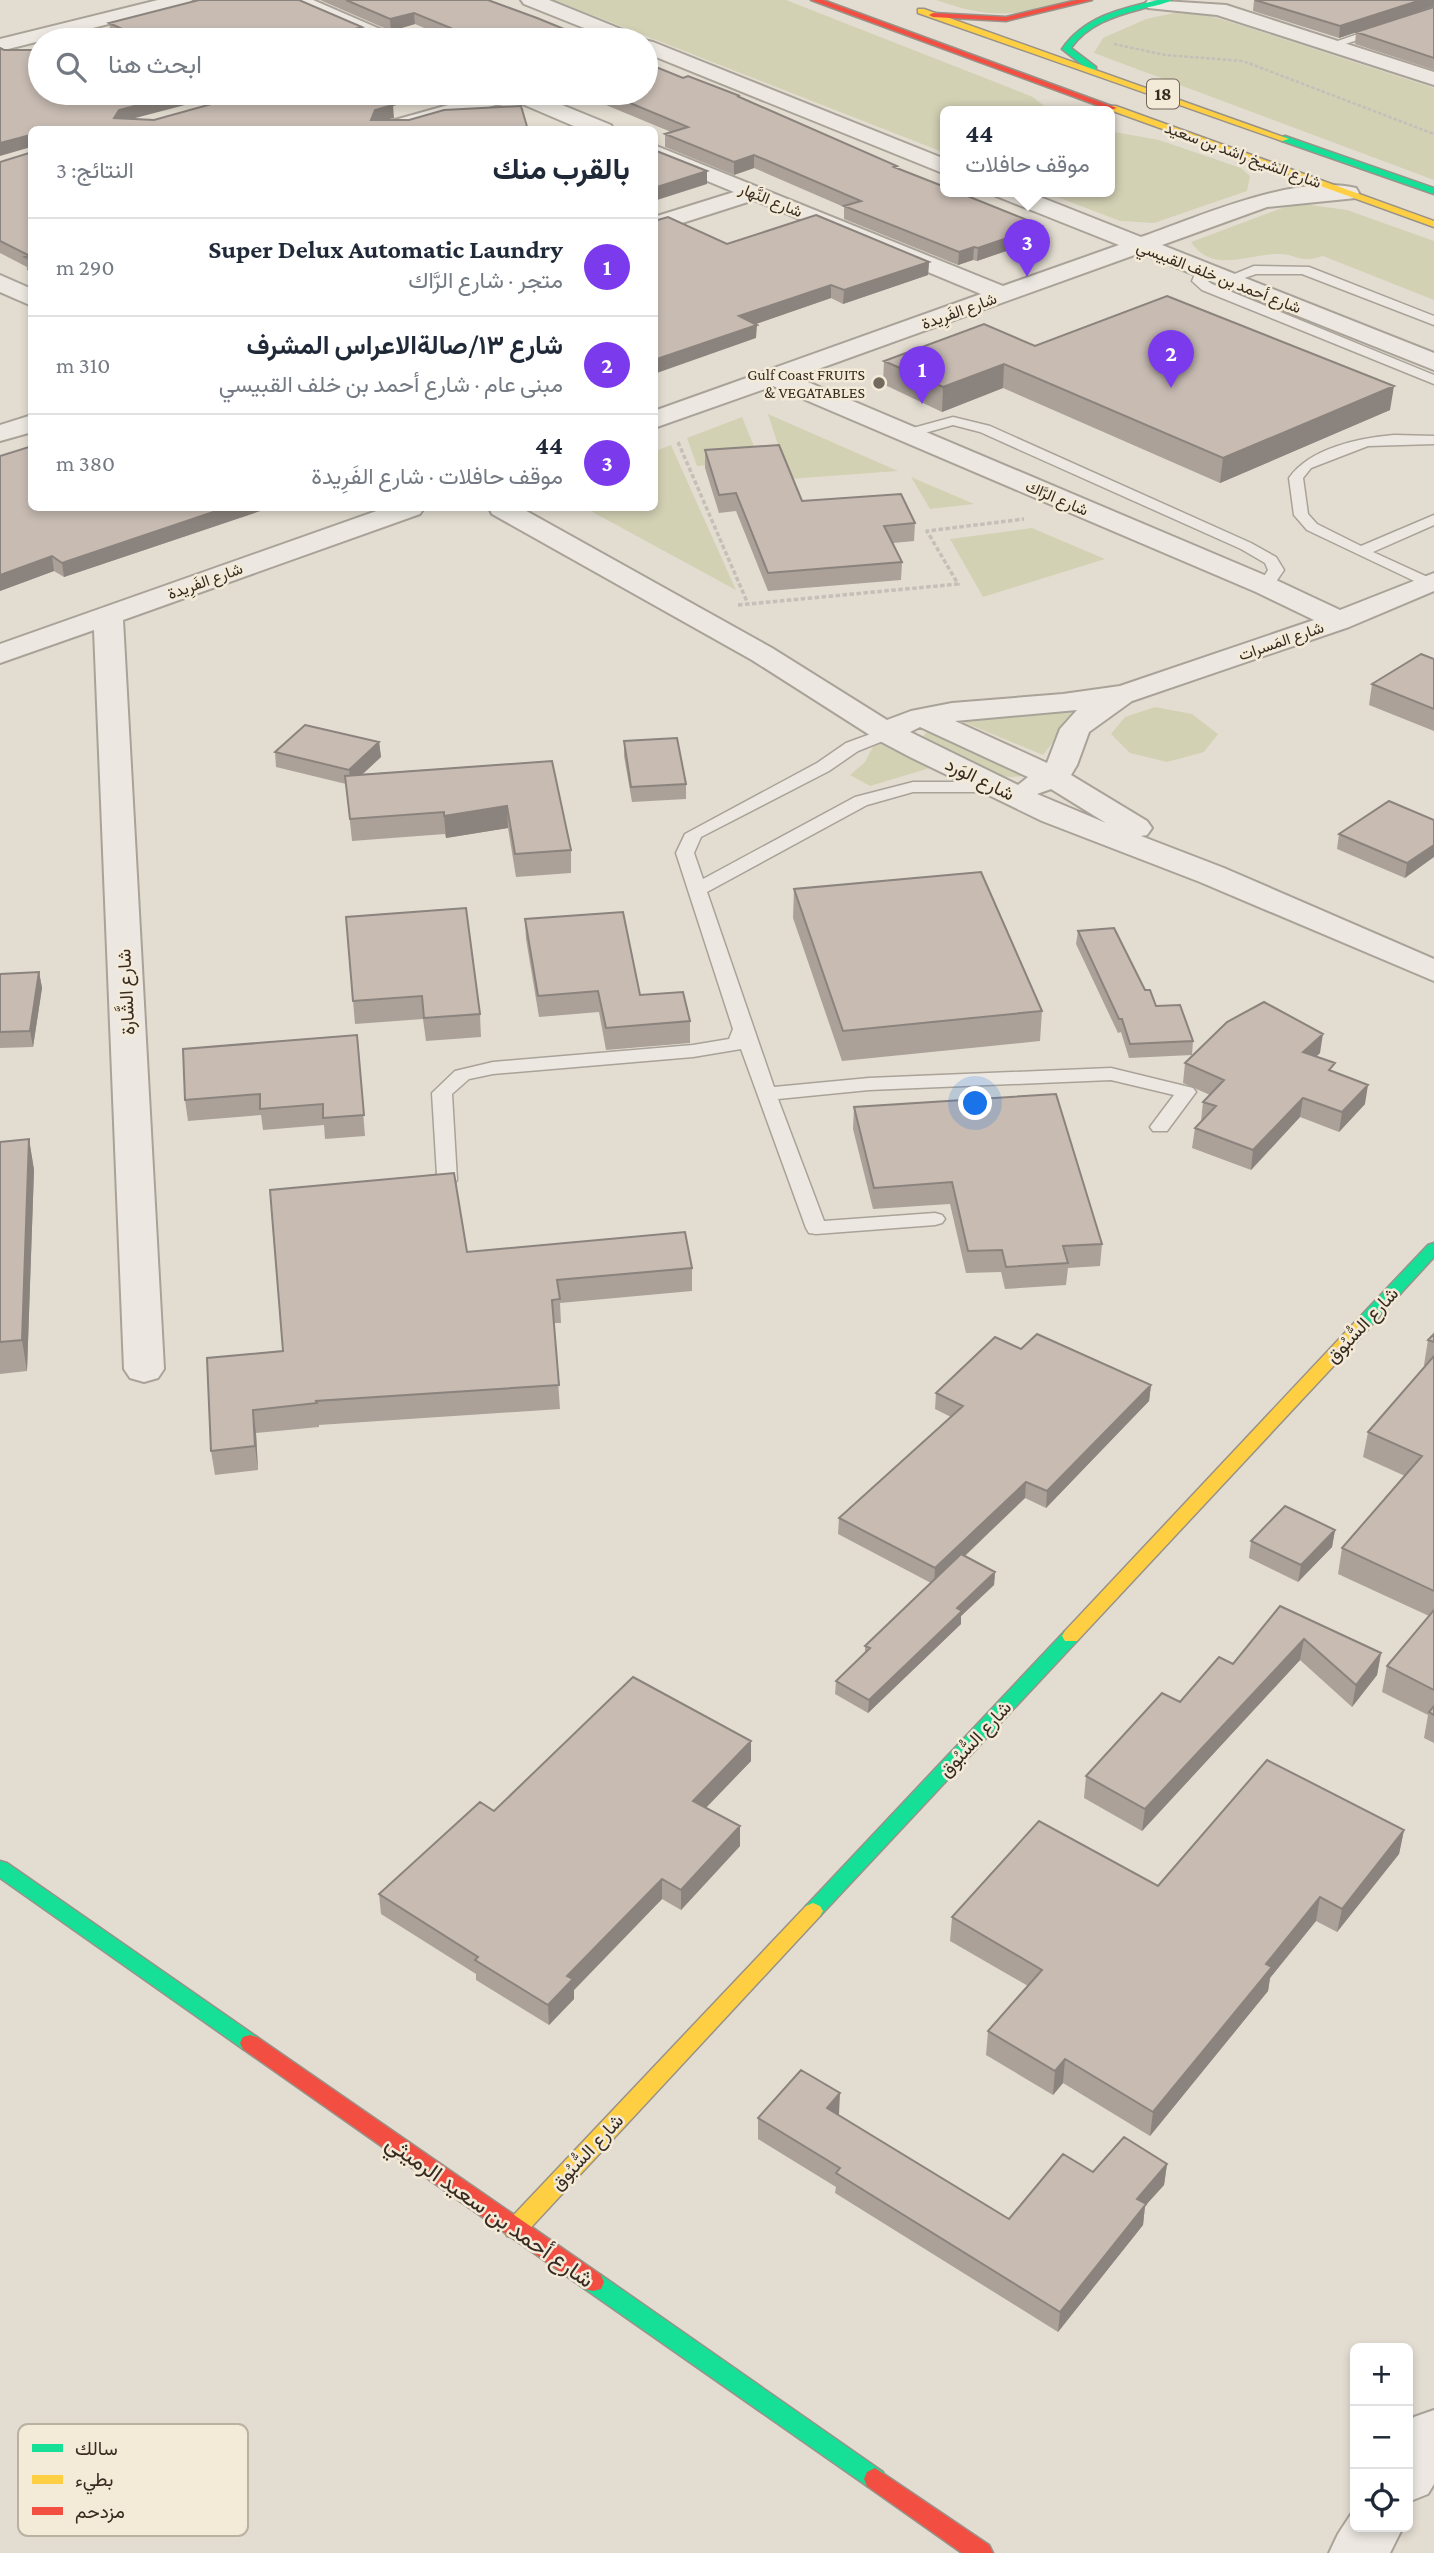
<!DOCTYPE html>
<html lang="ar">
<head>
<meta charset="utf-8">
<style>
	:root { --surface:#fff; --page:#f6f6f7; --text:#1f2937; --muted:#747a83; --line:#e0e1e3; --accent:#7c3aed }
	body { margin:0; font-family:"Crimson Pro",Vazirmatn,serif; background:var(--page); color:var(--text); direction:rtl }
	.controls { position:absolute; right:21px; bottom:21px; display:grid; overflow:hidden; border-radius:10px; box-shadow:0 4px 10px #0003 }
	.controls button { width:63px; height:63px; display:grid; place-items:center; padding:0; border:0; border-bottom:2px solid var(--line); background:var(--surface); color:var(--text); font:35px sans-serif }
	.you { position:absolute; left:976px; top:1104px; width:24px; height:24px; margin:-18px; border:5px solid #fff; border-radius:50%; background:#1a73e8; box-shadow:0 0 0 10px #1a73e833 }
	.badge { display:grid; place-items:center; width:46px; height:46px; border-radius:50%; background:var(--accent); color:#fff; font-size:23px; font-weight:700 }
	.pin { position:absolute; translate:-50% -58px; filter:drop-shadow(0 2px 4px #0008) }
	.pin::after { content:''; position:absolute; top:37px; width:24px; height:21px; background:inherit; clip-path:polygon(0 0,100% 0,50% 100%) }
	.popup { position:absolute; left:940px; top:106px; width:175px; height:91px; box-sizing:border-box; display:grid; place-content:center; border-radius:10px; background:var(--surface); filter:drop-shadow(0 2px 5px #0005); font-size:23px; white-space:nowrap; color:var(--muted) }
	.popup b { font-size:26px; color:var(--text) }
	.popup::after { content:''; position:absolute; left:50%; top:100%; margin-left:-14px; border:14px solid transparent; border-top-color:var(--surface) }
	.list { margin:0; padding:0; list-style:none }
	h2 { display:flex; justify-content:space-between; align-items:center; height:91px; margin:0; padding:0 28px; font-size:30px }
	h2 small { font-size:23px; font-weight:400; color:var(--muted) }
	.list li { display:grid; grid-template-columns:46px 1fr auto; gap:21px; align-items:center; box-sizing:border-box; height:98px; padding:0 28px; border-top:2px solid var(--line) }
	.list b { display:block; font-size:26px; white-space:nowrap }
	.list p { margin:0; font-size:23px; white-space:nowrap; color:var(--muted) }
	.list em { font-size:23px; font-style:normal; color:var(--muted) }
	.icon { flex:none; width:38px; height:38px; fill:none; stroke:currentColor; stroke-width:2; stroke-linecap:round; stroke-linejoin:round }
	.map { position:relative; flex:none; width:1434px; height:2553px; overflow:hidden; direction:ltr }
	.search { position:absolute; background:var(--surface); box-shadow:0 4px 10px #0003; left:28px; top:28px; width:630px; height:77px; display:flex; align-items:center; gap:18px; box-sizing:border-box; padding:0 24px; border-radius:38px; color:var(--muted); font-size:26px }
	.panel { position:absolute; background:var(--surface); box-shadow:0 4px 10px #0003; left:28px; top:126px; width:630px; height:385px; border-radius:10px; direction:rtl }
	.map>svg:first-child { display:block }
	.green { fill:#d3d1b4 }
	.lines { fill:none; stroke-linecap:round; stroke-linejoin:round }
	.lane-casing { stroke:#a9a299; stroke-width:3 }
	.street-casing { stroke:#a9a299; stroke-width:4 }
	.fast-casing { stroke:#999289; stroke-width:3 }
	.slow-casing { stroke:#999289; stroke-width:3 }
	.jam-casing { stroke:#999289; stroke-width:3 }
	.path-far1 { stroke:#c4bfb8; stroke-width:2.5; stroke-dasharray:3.5 2; stroke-linecap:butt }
	.path { stroke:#c4bfb8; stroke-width:3.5; stroke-dasharray:4.5 2.5; stroke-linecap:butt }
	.lane { fill:#ece8e1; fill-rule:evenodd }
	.street { fill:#ece8e1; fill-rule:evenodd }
	.fast { fill:#16e098; fill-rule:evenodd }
	.slow { fill:#ffcf43; fill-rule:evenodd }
	.jam { fill:#f24e42; fill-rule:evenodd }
	.wall { fill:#aba199 }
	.shaded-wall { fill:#8b837d }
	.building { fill:#c7bbb2; stroke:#8b837d; stroke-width:2 }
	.poi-dot { fill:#74695f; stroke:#f3ead8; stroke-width:2.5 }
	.labels { text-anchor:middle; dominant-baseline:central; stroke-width:5; stroke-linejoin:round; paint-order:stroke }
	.far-street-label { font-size:16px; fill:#382b21; stroke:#f3ead8 }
	.far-poi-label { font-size:16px; fill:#382b21; stroke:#f3ead8; text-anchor:end }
	.shield { fill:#f3ead8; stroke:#706458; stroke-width:2 }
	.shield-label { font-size:18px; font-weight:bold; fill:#382b21 }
	.street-label { font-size:19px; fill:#382b21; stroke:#f3ead8 }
	.near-street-label { font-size:23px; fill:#382b21; stroke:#f3ead8 }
	.key { fill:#f3ead8; stroke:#bbb1a1; stroke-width:2 }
	.key-label { font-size:19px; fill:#382b21 }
</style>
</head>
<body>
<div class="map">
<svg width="1434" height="2553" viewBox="0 0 1434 2553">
	<rect width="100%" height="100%" fill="#e3ddd1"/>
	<path class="green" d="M554 0H786L1033 97 1050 111H945V153Z
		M936 0H1071C1016 16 992 20 936 0Z
		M1174 13 1203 14 1237 24 1434 88V180L1094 53 1103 38 1146 19Z
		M1109 131 1159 140 1241 168 1250 176 1247 191 1154 223 1120 221 1042 191H1109Z
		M1304 204 1347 210 1434 241V300L1323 256C1298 264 1300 255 1280 254 1248 253 1213 275 1191 242L1290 205Z
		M768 414 898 471 789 479Z
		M742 417 760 461 697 466 687 438Z
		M671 445 736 590 585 508H654L655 451Z
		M911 477 974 504 930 509Z
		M1032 528 1105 559 983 597 950 539Z
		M1155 707 1192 714 1218 734 1204 752 1167 762 1130 753 1111 734 1125 717Z
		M1076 712 1043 755 956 719Z
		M935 730 1024 775C999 785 951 755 927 744L922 737 927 732Z
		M877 739 930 768 870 786 850 775 865 762Z"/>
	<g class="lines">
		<defs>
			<path id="lane" d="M1434 8V15L1336 47 1326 45Z
				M1203 266 1209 270 1206 280 1212 284 1434 375V384L1202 290 1192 281 1198 267Z
				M1254 266 1309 267 1434 316V325L1302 274H1256L1227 284 1220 280Z
				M953 417 990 426 1251 543 1276 557 1284 570 1271 589H1261L1258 586 1268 570 1265 563 1241 549 980 432 953 425 907 438 900 434 902 431Z
				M1394 435 1434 436V444L1368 446 1311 468 1303 478 1308 514 1317 524 1361 546 1434 515V525L1373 552 1434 580V586L1429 588 1307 530 1294 515 1289 478C1310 448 1359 438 1394 435Z
				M887 728 895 733 893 737 858 751 829 771 701 837 694 853 703 879 855 797 913 782H998L1007 787 998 792H913L867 805 707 892 774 1087 869 1078 1111 1068 1193 1088 1196 1092 1167 1131H1153L1150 1127 1174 1095 1111 1080 869 1090 778 1099 824 1221 935 1213 942 1215 945 1219 942 1223 935 1225 816 1234 809 1233 806 1228 741 1049 693 1057 493 1074 469 1079 452 1094 457 1180 454 1184 425 1188 418 1186 415 1182 418 1178 437 1175 432 1093 455 1071 493 1062 693 1045 729 1039 733 1029 676 853 685 834 817 763 846 743Z"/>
			<path id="street" d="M158 0H192L189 4 0 51V39Z
				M286 0H313L396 36 399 40H372L289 4Z
				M521 0H549L638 36 641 40H614L524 4Z
				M1148 0 1226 5 1434 72V85L1217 15 1148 8 1145 4Z
				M644 40 653 42 945 159V174L646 53Z
				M491 93H533L611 125 614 130H583L513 100 410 130H374L377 125Z
				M654 145 1003 286 1119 245 996 196 993 191H1025L1141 237C1198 217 1296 173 1356 188L1359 193 1356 198 1267 207 1162 245 1434 353V370L1140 253 796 377 1276 580 1340 610 1434 573V591L1349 627 1132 701 1089 732 1077 765 1071 775 1147 821 1152 828 1147 835 1141 836 1224 868 1434 959V981L1200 882 1042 821 910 757 876 739 752 660 492 514 489 508H521L772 648 887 720 911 711 952 703 1063 694 1120 686 1314 620 1256 592 773 386 654 428V411L981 294 754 200 654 232V217L734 192 654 159ZM1077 710 1060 729 1047 763 955 721ZM920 727 1028 777 1018 785 910 732ZM1051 789 1106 823 1037 794Z
				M0 275 32 289V306L0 292Z
				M32 415V432L0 441V425Z
				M385 508H424L420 514 123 620 164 1369 158 1378 144 1382 130 1378 124 1369 94 630 0 663V644Z
				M1434 2410V2484L1428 2494 1408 2502V2427L1414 2417Z
				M1355 2508V2527H1403L1390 2553H1329L1338 2534Z"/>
			<path id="fast" d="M1158 0H1172C1163 5 1151 6 1141 9 1114 16 1087 25 1071 48L1096 67V71H1090L1062 49C1085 16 1121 9 1158 0Z
				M1285 136 1434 188V194L1282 141V137Z
				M1434 1243V1257L1368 1329H1356L1354 1325 1356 1321 1428 1245Z
				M1071 1630 1077 1631 1080 1636 1077 1641 820 1916 813 1919 806 1916 803 1911 806 1906 1065 1631Z
				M0 1861 7 1863 257 2037 260 2043 257 2049 250 2051 243 2049 0 1878Z
				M593 2273 601 2275 883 2472 886 2479 883 2486 875 2490 867 2486 585 2289 582 2282 585 2275Z"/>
			<path id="slow" d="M918 9H924L1289 139 1282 141 918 13Z
				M1110 106H1116L1434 221V227L1110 110Z
				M1362 1320 1368 1321 1370 1325 1368 1329 1077 1641H1065L1062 1636 1065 1631 1356 1321Z
				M813 1903 820 1906 823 1911 820 1916 523 2236 515 2238 507 2236 504 2229 507 2222 806 1906Z"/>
			<path id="jam" d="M811 0H823L1117 108 1110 110Z
				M1077 0H1092L1006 21 933 17 929 15 933 13 1006 17Z
				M250 2035 257 2037 601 2275 604 2282 601 2289 593 2291 585 2289 243 2049 240 2043 243 2037Z
				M875 2468 989 2545 993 2553H962L867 2486 864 2479 867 2472Z"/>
		</defs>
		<use href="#lane" class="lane-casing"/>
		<use href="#street" class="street-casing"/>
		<use href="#fast" class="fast-casing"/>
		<use href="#slow" class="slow-casing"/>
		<use href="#jam" class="jam-casing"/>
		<path class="path-far1" d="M1114 44 1165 55 1243 61 1434 134"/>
		<path class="path" d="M678 442 748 604
			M738 605 958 584 927 531 1024 519"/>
		<use href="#lane" class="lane"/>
		<use href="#street" class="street"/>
		<use href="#fast" class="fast"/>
		<use href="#slow" class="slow"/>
		<use href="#jam" class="jam"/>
	</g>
	<path class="wall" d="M320 0H488L591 40H452L415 24 391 31Z
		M1254 0H1434V6L1339 38 1253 11Z
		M1434 7V70L1355 44 1356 32Z
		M109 23 363 39 358 40H123L111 34Z
		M683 78 740 98 897 168 1041 239 977 261 973 260 958 265 844 219V207L754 168 734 175 665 147V134L671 132 577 93H646Z
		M32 152V273L27 270V267L0 253V162Z
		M727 244 929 262 928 275 843 304 831 298 755 324 756 338Z
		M1035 346 1390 410 1220 483 1003 388 942 412 883 384 884 361Z
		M705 450 802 501 915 523 914 541 893 543 902 562 901 580 768 591 736 511 719 513 705 468Z
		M0 456 269 508 64 577 54 571 0 591Z
		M1434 659V731L1369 705 1372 684Z
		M624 741 686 784V799L632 802 624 756Z
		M379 742 381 757 362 774 552 761 571 850V873L516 877 508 828 446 838 445 834 352 841 346 784 276 767 275 752Z
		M1434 820 1405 878 1337 849 1339 834Z
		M794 889 1042 1011 1040 1041 842 1061 793 918Z
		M346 917 480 1014 481 1037 426 1041 423 1019 355 1024Z
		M525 919 640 995 690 1021V1043L606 1050 599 1012 539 1017 526 939Z
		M1078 931 1145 990 1156 1006 1193 1041 1192 1055 1129 1058 1121 1032 1118 1033 1076 944Z
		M39 972 42 988 33 1047 0 1048V974Z
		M357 1035 365 1136 325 1139 324 1125 263 1130 261 1115 188 1121 185 1100Z
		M1320 1053 1316 1057 1334 1072 1365 1104 1339 1132 1300 1117 1251 1170 1192 1148 1195 1128 1201 1121 1203 1102 1210 1095 1183 1083 1185 1063Z
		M854 1107 1102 1244 1100 1266 1068 1268 1066 1285 1005 1289 1001 1272 966 1273 950 1204 873 1209 853 1129Z
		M29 1139 34 1170 27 1371 0 1374V1142Z
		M467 1252 692 1268V1291L560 1303 561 1323H554L560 1409 319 1425V1427L256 1433 258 1470 215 1475 211 1451 283 1351Z
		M1434 1334V1743L1424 1738 1428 1715 1382 1692 1387 1666 1429 1616 1338 1574 1342 1548 1405 1476 1363 1457 1368 1432 1426 1366 1424 1365 1428 1340Z
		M1021 1349 1151 1385 1149 1401 1046 1508 1025 1498 965 1556 995 1572 994 1585 961 1616V1624L868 1713 835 1694 836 1681 865 1654V1646L931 1583 838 1534 839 1518 951 1417 935 1409 936 1393Z
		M1335 1530 1332 1547 1298 1582 1249 1558 1251 1541Z
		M1280 1606 1381 1653 1377 1675 1352 1707 1300 1660 1142 1831 1084 1798 1086 1776 1180 1702 1233 1664Z
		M751 1741V1761L706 1808 740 1846 681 1910 662 1899 574 1990V1999L549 2025 476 1980V1974L381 1914 379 1894 494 1811Z
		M1404 1830 1399 1854 1337 1932 1316 1921 1270 1978 1268 1991 1150 2136 1063 2083 1053 2095 986 2055 988 2031 1028 1986 950 1941 952 1917 1158 1886Z
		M839 2114 838 2115 1009 2219 1093 2172 1167 2164 1164 2185 1145 2206 1143 2225 1058 2332 835 2193 836 2187 758 2139V2118Z"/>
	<path class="shaded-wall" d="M1421 0H1434V6L1339 38 1340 26Z
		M414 13 415 24 391 31 390 19Z
		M362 27 363 39 358 40H315Z
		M184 93H231L120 122 114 118 119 110Z
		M393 105 394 118 376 122 371 120 375 110Z
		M30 135 31 147 0 156V143Z
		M754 155V168L734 175V162Z
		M707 171V184L654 201V188Z
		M1042 226 1041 239 977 261 978 248Z
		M974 247 973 260 958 265 959 252Z
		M929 262 928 275 843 304 844 290Z
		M831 285V298L739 330V316Z
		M757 325 756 338 654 374V360Z
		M1004 364 1003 388 942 412 943 387Z
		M1394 386 1390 410 1220 483 1223 458Z
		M225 508H269L64 577 62 563Z
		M52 556 54 571 0 591V575Z
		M379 742 381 757 351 785 349 770Z
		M507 806 508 828 446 838 444 816Z
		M1434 845V857L1405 878 1407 863Z
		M39 972 42 988 33 1047 30 1031Z
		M1323 1034 1320 1053 1300 1071 1303 1052Z
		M1368 1085 1365 1104 1339 1132 1342 1112Z
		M1303 1098 1300 1117 1251 1170 1253 1150Z
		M29 1139 34 1170 27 1371 22 1340Z
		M1151 1385 1149 1401 1046 1508 1047 1491Z
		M253 1410 256 1433 258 1470 255 1446Z
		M1026 1482 1025 1498 934 1585 935 1568Z
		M1335 1530 1332 1547 1298 1582 1301 1565Z
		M995 1572 994 1585 961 1616V1624L868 1713 869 1700 957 1608Z
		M1304 1639 1300 1660 1142 1831 1145 1809Z
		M1381 1653 1377 1675 1352 1707 1356 1685Z
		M751 1741V1761L693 1821V1801Z
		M740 1826V1846L681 1910V1890Z
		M1404 1830 1399 1854 1337 1932 1342 1909Z
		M662 1879V1899L574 1990V1999L549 2025 548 2005 567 1976Z
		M1320 1897 1316 1921 1270 1978 1268 1991 1150 2136 1153 2112 1266 1964Z
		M1065 2059 1063 2083 1053 2095 1055 2071Z
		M840 2093 839 2114 826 2129 827 2108Z
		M1167 2164 1164 2185 1145 2206 1143 2225 1058 2332 1060 2312 1137 2199Z"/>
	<path class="building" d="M199 0H299L362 27 315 40H146L109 23Z
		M346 0H488L537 18 591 40H480L414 13 390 19Z
		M1255 0H1421L1340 26Z
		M1434 7V58L1356 32Z
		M0 48 4 50H40V93H184L119 110 114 118 154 120 251 93H363L393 105 375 110 371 120H409L444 110 521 106 528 130H32V136L30 135 0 143Z
		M646 63 683 78 688 76 740 96H737L897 166 894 167 945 187V191H955L1042 226 978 248 974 247 959 252 844 206 861 201 754 155 734 162 665 134 688 127 606 93H646Z
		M654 150 707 171 654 188Z
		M32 152V260L25 257 30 256 0 241V162Z
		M816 215 929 262 844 290 831 285 739 316 757 325 654 360V221L668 217 727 244Z
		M1167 296 1394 386 1223 458 1004 364 943 387 884 361 984 324 1035 346Z
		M779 445 802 501 901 494 915 523 884 526 902 562 768 573 736 493 719 495 705 450Z
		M32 446V508H225L62 563 52 556 0 575V456Z
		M1421 654 1434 659V709L1372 684Z
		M305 725 379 742 349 770 275 752Z
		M677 738 686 784 631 787 624 741Z
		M552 761 571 850 515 854 507 806 444 816V812L350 819 345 776Z
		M1389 801 1434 820V845L1407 863 1339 834Z
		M981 872 1042 1011 843 1031 794 889Z
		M466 908 480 1014 424 1018 422 996 353 1001 346 917Z
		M623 912 640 995 683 992 690 1021 606 1028 598 991 538 996 525 919Z
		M1114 928 1145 990H1150L1156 1006 1180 1005 1193 1041 1130 1044 1122 1019H1119L1078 931Z
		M39 972 30 1031 0 1032V974Z
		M1264 1002 1323 1034 1303 1052 1335 1063 1329 1070 1368 1085 1342 1112 1303 1098 1253 1150 1195 1128 1216 1106 1203 1102 1224 1080 1185 1063 1227 1022Z
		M357 1035 364 1115 323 1118V1104L260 1109V1094L185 1100 183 1049Z
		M1056 1094 1102 1244 1063 1246 1068 1263 1006 1267 1002 1250 968 1251 952 1182 874 1188 854 1107Z
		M29 1139 22 1340 0 1342V1142Z
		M454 1173 467 1252 685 1232 692 1268 557 1280 560 1299 552 1300 559 1385 316 1401 317 1403 253 1410 255 1446 211 1451 207 1358 283 1351 270 1190Z
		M1037 1334 1151 1385 1047 1491 1026 1482 935 1568 839 1518 963 1406 936 1393 995 1337 1021 1349Z
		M1434 1334V1342L1428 1340Z
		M1434 1356V1591L1342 1548 1422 1456 1368 1432Z
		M1285 1506 1335 1530 1301 1565 1251 1541Z
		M961 1554 995 1572 957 1608 962 1611 869 1700 836 1681 870 1648 865 1646Z
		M1280 1606 1381 1653 1356 1685 1304 1639 1145 1809 1086 1776 1162 1693 1180 1702 1219 1657 1233 1664Z
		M1434 1610V1690L1387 1666Z
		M633 1677 751 1741 693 1801 740 1826 681 1890 662 1879 567 1976 573 1979 548 2005 475 1960 478 1957 379 1894 480 1802 494 1811Z
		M1434 1706V1715L1429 1712Z
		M1267 1760 1404 1830 1342 1909 1320 1897 1266 1964 1272 1967 1153 2112 1065 2059 1055 2071 988 2031 1042 1970 952 1917 1039 1821 1158 1886Z
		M801 2070 840 2093 827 2108 1009 2219 1063 2154 1093 2172 1124 2137 1167 2164 1137 2199 1146 2204 1060 2312 836 2173 840 2168 758 2118Z"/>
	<circle class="poi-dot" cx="879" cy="383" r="7"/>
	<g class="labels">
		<g class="far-street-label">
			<text transform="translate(1243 155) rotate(20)">شارع الشيخ راشد بن سعيد</text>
			<text transform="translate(771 200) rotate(22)">شارع النَّهار</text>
			<text transform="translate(1219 277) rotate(21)">شارع أحمد بن خلف القبيسي</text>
			<text transform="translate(959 311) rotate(-20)">شارع الفَرِيدة</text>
			<text transform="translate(1057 498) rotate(23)">شارع الرَّاك</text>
			<text transform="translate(205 581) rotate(-20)">شارع الفَرِيدة</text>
			<text transform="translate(1281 641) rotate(-19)">شارع المَسرات</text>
		</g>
		<g class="far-poi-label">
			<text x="865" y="374">Gulf Coast FRUITS<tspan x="865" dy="18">&amp; VEGATABLES</tspan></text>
		</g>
		<rect class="shield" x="1147" y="79.5" width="32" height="29" rx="5"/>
		<g class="shield-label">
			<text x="1163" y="94">18</text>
		</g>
		<g class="street-label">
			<text transform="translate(980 779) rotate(26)">شارع الوَرد</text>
			<text transform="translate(126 992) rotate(-93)">شارع الشَّارة</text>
			<text transform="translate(1362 1325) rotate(-47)">شارع السُّبُوق</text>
			<text transform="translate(975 1739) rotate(-47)">شارع السُّبُوق</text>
			<text transform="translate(587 2152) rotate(-47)">شارع السُّبُوق</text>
		</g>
		<g class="near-street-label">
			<text transform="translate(490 2211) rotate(35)">شارع أحمد بن سعيد الرميثي</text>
		</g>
	</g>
	<rect x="18" y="2424" width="230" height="112" rx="10" class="key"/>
	<rect x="32" y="2444" width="31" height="8" fill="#16e098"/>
	<rect x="32" y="2475" width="31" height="9" fill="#ffcf43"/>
	<rect x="32" y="2507" width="31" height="8" fill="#f24e42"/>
	<g class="key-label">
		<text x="75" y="2455">سالك</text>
		<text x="75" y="2486">بطيء</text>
		<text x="75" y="2518">مزدحم</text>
	</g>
</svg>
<div class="controls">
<button>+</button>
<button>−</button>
<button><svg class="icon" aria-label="locate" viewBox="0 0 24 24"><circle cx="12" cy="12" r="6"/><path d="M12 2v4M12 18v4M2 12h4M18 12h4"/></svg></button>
</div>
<div class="you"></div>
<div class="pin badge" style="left:922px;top:404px">1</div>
<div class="pin badge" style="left:1171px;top:388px">2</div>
<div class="pin badge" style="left:1027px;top:277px">3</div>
<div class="popup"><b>44</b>موقف حافلات</div>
<div class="search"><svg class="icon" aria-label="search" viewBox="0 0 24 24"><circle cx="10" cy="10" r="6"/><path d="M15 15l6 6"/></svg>ابحث هنا</div>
<section class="panel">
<h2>بالقرب منك<small>النتائج: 3</small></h2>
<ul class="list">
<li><span class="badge">1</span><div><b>Super Delux Automatic Laundry</b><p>متجر · شارع الرَّاك</p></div><em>290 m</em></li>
<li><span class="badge">2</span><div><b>شارع ١٣/صالةالاعراس المشرف</b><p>مبنى عام · شارع أحمد بن خلف القبيسي</p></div><em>310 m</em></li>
<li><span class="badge">3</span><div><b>44</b><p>موقف حافلات · شارع الفَرِيدة</p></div><em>380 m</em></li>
</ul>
</section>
</div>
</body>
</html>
